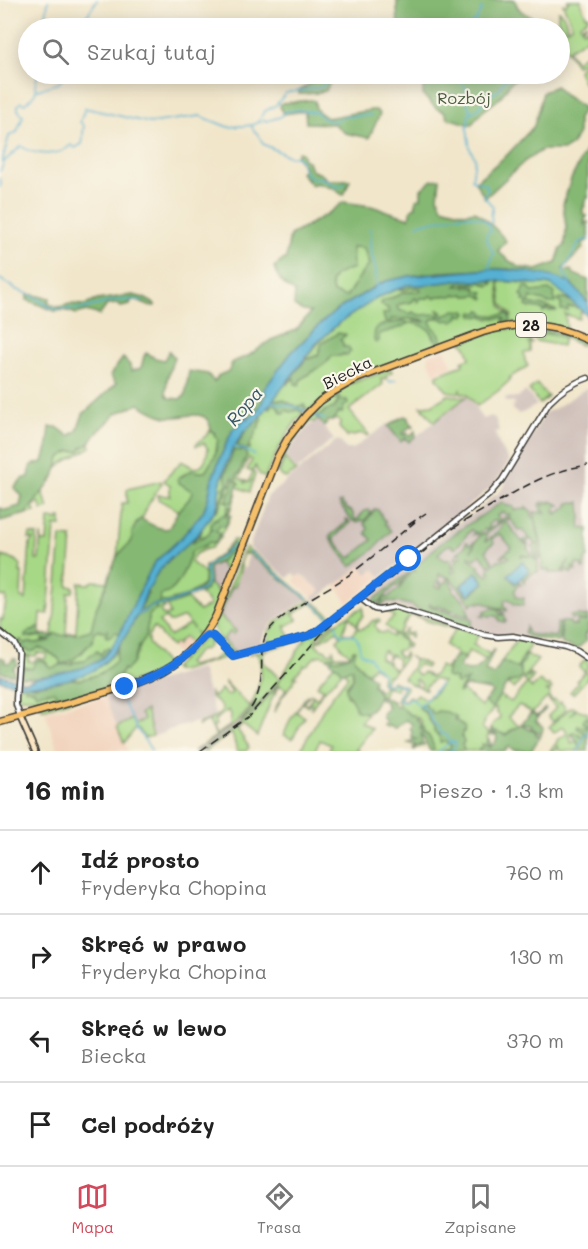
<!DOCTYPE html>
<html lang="pl">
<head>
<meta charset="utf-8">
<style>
	:root { --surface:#fff; --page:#f6f6f6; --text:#222; --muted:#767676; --line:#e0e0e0; --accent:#d1495b }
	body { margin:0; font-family:Mali,sans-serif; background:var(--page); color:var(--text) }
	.stop { position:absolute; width:18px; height:18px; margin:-14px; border:4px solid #1a73e8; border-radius:50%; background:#fff }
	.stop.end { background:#1a73e8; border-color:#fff; box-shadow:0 2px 6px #0008 }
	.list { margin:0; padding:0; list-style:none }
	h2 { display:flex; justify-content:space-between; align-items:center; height:78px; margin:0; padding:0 24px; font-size:26px }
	h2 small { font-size:20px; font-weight:400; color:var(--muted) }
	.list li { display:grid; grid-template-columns:39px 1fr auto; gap:18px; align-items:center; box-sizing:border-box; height:84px; padding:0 24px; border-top:2px solid var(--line) }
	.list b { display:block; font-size:22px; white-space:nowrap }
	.list p { margin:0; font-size:20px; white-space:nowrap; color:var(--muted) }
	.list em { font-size:20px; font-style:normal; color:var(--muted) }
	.icon { flex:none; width:33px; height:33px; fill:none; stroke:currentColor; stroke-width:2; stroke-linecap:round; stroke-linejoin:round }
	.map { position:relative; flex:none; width:588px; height:751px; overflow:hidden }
	.search { position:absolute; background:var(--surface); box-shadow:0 3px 15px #0003; left:18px; right:18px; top:18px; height:66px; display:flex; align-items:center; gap:15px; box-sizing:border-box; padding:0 21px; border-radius:33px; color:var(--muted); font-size:22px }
	.sheet { height:414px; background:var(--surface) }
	nav { display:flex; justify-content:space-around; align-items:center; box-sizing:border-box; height:84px; border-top:2px solid var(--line); background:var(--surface); font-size:16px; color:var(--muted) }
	nav a { display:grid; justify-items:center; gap:3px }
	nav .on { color:var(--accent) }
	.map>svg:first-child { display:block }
	.built { fill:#f2d4be }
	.industrial { fill:#cfc0ba }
	.green { fill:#a7d886; stroke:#627a51; stroke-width:1.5; fill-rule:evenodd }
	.forest { fill:#85b873; stroke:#506a48; stroke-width:1.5; fill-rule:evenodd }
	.water { fill:#55b0d3; stroke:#386678; stroke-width:1.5 }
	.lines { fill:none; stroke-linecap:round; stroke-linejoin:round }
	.stream { stroke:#55b0d3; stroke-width:1.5 }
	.tertiary-casing { stroke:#3c3a36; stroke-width:7 }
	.secondary-casing { stroke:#3c3a36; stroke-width:8 }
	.primary-casing { stroke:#3c3a36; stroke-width:9 }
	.tertiary { stroke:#fff; stroke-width:4 }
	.secondary { stroke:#fbe6c4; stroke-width:4.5 }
	.primary { stroke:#f6c06b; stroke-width:6 }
	.rail { stroke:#1c1c1c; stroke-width:1.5; stroke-dasharray:9 4.5; stroke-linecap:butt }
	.route { stroke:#1a73e8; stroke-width:8 }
	.labels { text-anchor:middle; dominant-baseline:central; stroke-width:4.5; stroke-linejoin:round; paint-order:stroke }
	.shield { fill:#fbf7ec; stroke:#5f5e5a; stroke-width:1.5 }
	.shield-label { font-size:15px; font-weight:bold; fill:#1c1c1c }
	.park-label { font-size:16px; fill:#4d5e41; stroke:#fbf7ec }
	.street-label { font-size:16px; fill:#1c1c1c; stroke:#fbf7ec }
	.water-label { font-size:18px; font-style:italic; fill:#335765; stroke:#fbf7ec }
</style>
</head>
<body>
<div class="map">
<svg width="588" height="751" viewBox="0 0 588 751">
	<rect width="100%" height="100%" fill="#fbf7ec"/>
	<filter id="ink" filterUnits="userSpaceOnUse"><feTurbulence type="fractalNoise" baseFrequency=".0167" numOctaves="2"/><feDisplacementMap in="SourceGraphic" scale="12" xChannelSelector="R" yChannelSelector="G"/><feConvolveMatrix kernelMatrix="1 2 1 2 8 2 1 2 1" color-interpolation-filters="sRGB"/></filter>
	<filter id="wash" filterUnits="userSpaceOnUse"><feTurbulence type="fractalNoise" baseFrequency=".008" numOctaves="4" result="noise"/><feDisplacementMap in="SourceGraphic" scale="24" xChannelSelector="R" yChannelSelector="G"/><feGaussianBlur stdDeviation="1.35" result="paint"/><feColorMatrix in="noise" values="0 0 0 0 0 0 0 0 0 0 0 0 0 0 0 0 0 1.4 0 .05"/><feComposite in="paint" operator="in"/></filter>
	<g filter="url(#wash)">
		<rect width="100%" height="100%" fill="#f1e6ca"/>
		<path class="built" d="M445 349 452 366 434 374 428 358 430 355Z
			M361 566 374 569 381 577 348 603 335 585Z
			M300 574 321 591 312 597 293 581Z
			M185 637 192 645 179 657 171 647 175 643 178 645V642Z
			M105 697 128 751H78L75 747 58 751 45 712Z"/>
		<path class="industrial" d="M588 387V640L577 650 562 644 561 643 528 638 523 635 522 637 515 634 496 636 427 616 426 613H424L421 615 399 607 390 605 380 608 377 606 375 607 370 603 369 604 363 599 453 526 480 509 494 495 496 496 506 484 505 483 509 476 508 475 546 412 553 410Z
			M526 391 537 405 524 412 519 414 515 412 512 407 515 404 513 402H506L505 398 518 397Z
			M467 396 477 409 476 410 483 419 491 416 495 418 499 430 495 433 499 444 509 461 508 463 494 485 466 508 468 511 441 532H438L381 577 374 569 367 574 361 566 315 600 312 598 321 591 301 574 297 577 293 573 288 578 250 548V545L268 496 337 440 340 441 346 449H353L387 424 400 441 405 438 409 442Z
			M318 420 334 440 329 442 297 470 286 456 298 438 309 426Z
			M249 554 274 575 306 600 274 621 265 632 260 646 249 648 250 650 236 654 213 628 220 616 232 586 236 587 243 567 246 568V564Z
			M219 562 227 574 219 593 210 583 209 567Z
			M201 669 215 715 214 717 165 731V733L153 736 146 710 141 714 144 718 136 725 132 719 117 727 105 697H110V695L118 693 127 708 119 692Z
			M275 685 277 686 253 714 242 723 202 751H196L238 722 245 714 253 703 255 704 246 717 251 713Z"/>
		<path class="green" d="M568 0H582L580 1 586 16 588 15V18L580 24 581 27 588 23 582 28 583 31 588 27V37L568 50 576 61 588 52V57L582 63 576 65 560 41V33L565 29 558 20V11H560V12C565 16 567 23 567 29L572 25 563 4H567V2L569 1Z
			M588 62V92L578 71 579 68Z
			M352 246 364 248 369 265C359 274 354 287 346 298L333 293 331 282Z
			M491 281H498L501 306 512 318 511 314 502 304 499 282C509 281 518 282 528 284 533 284 538 283 543 284 555 284 563 293 571 301L567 299H560L568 307H574L577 308 578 307 582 312 580 313 579 319 565 314 567 329 516 324 513 322V324L440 345 439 333 434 330 430 322 432 319 438 318 439 315H419L413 312 409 314C404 312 399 312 397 306L400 304 412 302 415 298 417 299 418 302 421 298H428L431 295C439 298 454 294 464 294L466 296 478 295 481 297 483 296V292L477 291 475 287C470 289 462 287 456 286 461 281 463 284 469 285 472 285 478 283 481 282L485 285 492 282Z
			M401 288 400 290 412 288H421V291L406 292 388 299 389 313 383 314 386 320 403 318 425 321 427 322 425 323 420 321 412 323H420L431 331 432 336 437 341 438 346 360 376 307 411 305 410 306 408 304 405 299 406V407L297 408 295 405C289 405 288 401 283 400 279 399 277 401 273 400L283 385 288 384 294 378 299 382C307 371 325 368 332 356L345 355V347L343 346V343L340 340 345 334C324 331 326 358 306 359 327 328 365 300 401 288Z
			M530 327 527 331C534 327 540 330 541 338L543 335 542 333 564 337 562 346 536 341C534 335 525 334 520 328Z
			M519 328 529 339 526 340H530L532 343H528L530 344V352L524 353 525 361 528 366 509 378 510 380 498 391 477 406 467 394 461 393 460 389 458 393 447 391 437 378V375L463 365 462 361 470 358 467 348 462 342 494 330Z
			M391 369 392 372 386 376 387 379 384 378 381 379 383 384 349 410 369 435 367 436 360 433 354 436 350 435 347 437 339 427 341 421 334 419 339 412 342 413 344 406 348 404 347 400 340 401 337 398 338 401 334 408 324 411 321 415 315 416 318 419 314 422 311 421C295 433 285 453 277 472L276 471C280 450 296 431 309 414L315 416 310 413 347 385Z
			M537 384 548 397 540 404 529 390Z
			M448 395 466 397 434 422 421 406 432 405Z
			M274 403 277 405 282 413 287 410 290 412 297 410 304 412C286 432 275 453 265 478 258 475 257 470 255 465V469L253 470 255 474 250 492 237 487C235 473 239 475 243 465 244 462 244 459 246 457H232L225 474 227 484 224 488 225 492 218 504C219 483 229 444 246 430L239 443 241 447 246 450 247 448 250 449 249 444C254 437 257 425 262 420V417L261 416 267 406 269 408ZM249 458 252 460 247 470 253 472 250 478V482L246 481 245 484V481L239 478Z
			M211 429V431L215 433 218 440 215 456 208 468 205 472H198L192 470 181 476 178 482 193 491 189 499 179 511 158 499V495L170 496V485L164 481 165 479 182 461 192 467 197 468C205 464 207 457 208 449L204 443 196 446V444L206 436Z
			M90 442 91 447 61 464 57 469C58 455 66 451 79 451 84 445 86 447 90 442Z
			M285 458 296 471 286 478 283 477 279 473Z
			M232 477 235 481 227 501H225L229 503 234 501 237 493 229 514 231 516 227 525H226L230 509 226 512V515L214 519 211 523 213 529 208 534 191 543 196 537 201 535 200 530 213 513H214L217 511 227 492 229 482Z
			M161 481 162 483 148 505 143 517 137 522 133 532 132 538 128 545 117 557 122 503H127V489Z
			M42 491 49 508 42 510 39 502 33 507 35 512 26 514Z
			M59 518H61V526H55L48 614H41L40 628 38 627 33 631H31L27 635 31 638 42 636 43 640C52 638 52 635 53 626H52L54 621 61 537 72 538 68 586 74 587 73 592 68 593 66 634 76 632 79 583 89 584 93 581 107 582 96 609 93 628 91 630 77 634H69L67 636 36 643 32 642 25 644 21 640 19 641V646H21C25 649 28 653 34 651 36 650 37 648 38 648 43 647 56 657 60 660L82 653 93 639 94 632 97 630 106 631 107 630V637L113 635 114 632 121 633 110 649 108 647 103 651 101 655 97 651 89 656 85 661C78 661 73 664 66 665 61 666 57 666 52 668L48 667V664L36 663 32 669 25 667 19 673 21 656 29 657 28 661 33 662 38 658 45 659 47 654 37 653 36 656 21 655C18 643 9 638 0 631V619L3 620C3 612 7 606 6 597L0 596 2 556 16 560 21 565 20 572H22L21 598 26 600 30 543 33 539H29L30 534 37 535 36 560H39L41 535 42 542H47L49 519 58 520Z
			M220 525 226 526 220 536 222 537 211 548 206 549 195 554 191 562 205 573 204 584 202 586 185 597 172 600 168 603 159 601 161 595C180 592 185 566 192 551L204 546 210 541 212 543 218 538 217 532 215 531Z
			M233 540H236L242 544 230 575 227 574 219 562 233 549H238L239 546 232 543 226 552 220 556Z
			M246 547 249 550 247 554H243L240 562 241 567 235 587H232L220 616 236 631 233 634 230 632 223 639 236 653 243 651V653L234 654 225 647 222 640H220L213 627Z
			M251 552H252L309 599 308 600 249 554Z
			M209 583 219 593 221 587 224 589 215 610 214 609 215 611 200 636 195 631 199 637 192 645 185 637 179 641 177 645 175 643 171 647 154 627 148 636V643L168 666 153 675 116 687 115 682 118 681 119 676 124 669 126 670C136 662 149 628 149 615L157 609 155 606 162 605 164 608 160 609 162 614 166 616 170 614 167 606 187 599 199 611 210 605 200 593 206 590ZM184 617 194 629 189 624 169 636 159 621 166 618 169 622H172Z
			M308 601 310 602 312 601 330 615 331 618 324 623 329 618 311 603 293 614 298 620 285 626 291 638 310 632 323 624 308 635 275 644 273 642 268 641 269 634 268 633 275 623Z
			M363 607V616L358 622 357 626 350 617 348 619 343 632 345 634H353L358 627 359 629C363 629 370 625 372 621L379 619 380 621 377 623 376 622 375 625 378 632 383 633 386 632 392 637 393 634 403 641C399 634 390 632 385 625L394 617 386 610 394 608 479 634 473 645 490 654 486 660 469 651 466 656V657L464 662 465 657 455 656 457 653 445 645 456 629 425 621V619L411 615 402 626V628L398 633 400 635 407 628 405 632 407 634 412 633 411 638 406 634 402 638 409 645 407 648 404 643V649L396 651 399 657H402L405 653 406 656 398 667 397 663 398 660 392 655H394L385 653V651H383L380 655V658L387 662 388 656H391L387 660 389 662 387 663 394 669 397 668 390 676 387 675V677L383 683 385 685 391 684 392 681 405 686 407 688 400 698 404 701 409 696 413 698 418 694 425 699 429 698 430 695 432 696 437 690 443 682 434 679 426 686 425 689 427 690 421 688 422 684 417 679 414 680H416L417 685 421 687 411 684 403 678C408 673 414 669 414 660L409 656 415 660H418L428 665 426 668 418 664 414 671 420 676 423 672 431 677 435 674 440 666 445 669 454 658 447 669 446 677 456 679V681L467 680 458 692 459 693 462 690 481 706 484 702 492 708 500 695 503 697V699L505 698 511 702 527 683 524 680 526 677 529 678 527 675 531 676 529 673 526 675 514 689 508 684 510 682 518 680 520 677V665H519L517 668 502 661 518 638 532 642 522 659 521 663 527 655 538 660 528 672 534 676 528 684 532 688 540 681 547 687 549 685 552 689 547 691 550 692 549 697 552 701 555 700 560 704 561 702 566 709 553 722 548 716 556 708 547 698 533 712 534 714 519 705 508 717 519 726 511 730 504 735 491 729 493 723 499 719 500 716 496 712V708H494L484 721 485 722 482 728 489 733 487 738 489 740 487 742 492 748 487 747 483 744 482 745V747L479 748 478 751H464L462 744 464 742 462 738C465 728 461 724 454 718L453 715 438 711 432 714 431 710 426 708V704H424L420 708 421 710C428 713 434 726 435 733L445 741 451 745 450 749 443 751H434L429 736 425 733H423L422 732 424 731 422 729 421 732H416L417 728 420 731 421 730 419 726 422 722 417 717 415 718 413 715H410L400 706 397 707 399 703 397 701 398 698 403 687 397 684 396 690 387 686 383 696 380 695 374 685 380 691 384 687 381 682 382 673 373 666 368 673C360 668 356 662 352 654L351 655 342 648 337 640 341 636 337 631 315 643 320 648 326 650 327 653 333 652V649L335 656H347C343 659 336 661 332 659L333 657H327L321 655 315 657 307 665H304L294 677H297L282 697 275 712 274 711 280 699 286 689 281 686H279L275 695 279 681 303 642H305L304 639 332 621 333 623 315 639 318 640 336 623Z
			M211 635 214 639V642L211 643 208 641 209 646 204 650 201 649 187 663 190 666 213 660 220 654 223 655V651H226L229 654V656L184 670C180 671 176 672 173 668L206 636Z
			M301 640 263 651 262 661 279 678 277 683 251 713 241 722 255 704 254 703 238 722 196 751H194L216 736 208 720 199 725V727L198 725 199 723 208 720 210 721V719C217 717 223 714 222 707L211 697 210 693 214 697 221 689 226 695H230L232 692 225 684V682L250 707C258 693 267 665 255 652L249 655V654ZM228 710 231 714 230 726 216 735 213 727 216 725 214 721Z
			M119 647 116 655 117 660C105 672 89 681 71 679 93 671 105 666 119 647Z
			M586 659 588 660V668L585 671 588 673V678L573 694 570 692 578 683 576 681 585 672 579 667Z
			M334 665 339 667 342 672 321 694 311 709 312 705 311 703 308 707 302 703 296 712 305 717 292 739 284 735 290 720 307 695 309 696 303 703 307 705 313 697 310 694 317 698 324 689 317 685Z
			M351 667 353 671 352 673 353 678 346 686 347 695C349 697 351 698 353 700 358 706 360 711 367 714L361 722 372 729 356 749 359 751H329L331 745 320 740 315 751H300L325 706 348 676 344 672Z
			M19 685 26 686V689C36 691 44 693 54 691L58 695H55L51 699H53L56 697 60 698 59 695 63 694 66 696 82 694 85 696 42 709 40 698 20 697 19 700H17Z
			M277 686 257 736 243 725 237 729 249 747 246 751H237L232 733 205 751H202L241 724 253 714Z
			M571 707 576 708 571 714V715L577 709 588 713V717L585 718 587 726 585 728 581 726 578 727 585 733 583 737 573 732 569 737 571 740V743L577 741 579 746 577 751H560L558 746 557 750 550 751 557 742V740L567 734 565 728 562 727 554 733 549 727Z
			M146 710 153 736 144 738 139 729 136 728 124 743 117 727 132 719 135 725 144 719 140 714Z"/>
		<path class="forest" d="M397 0H515C519 18 537 14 548 28H398L397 6Z
			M325 74H341L339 76 330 82 326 91 317 92V93L299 94V91C309 83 316 83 325 74Z
			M423 74H527L511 82 500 98 482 112 471 125 447 118 445 112 436 108 423 95V86L420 82Z
			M556 86 564 95 584 108 578 119V133L572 145 564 150H542L525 161 485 198 475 182 508 154 534 126 543 92Z
			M311 100 315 101C315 112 319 111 327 118L371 110H376L380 114 369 138 345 133 334 124 306 123 305 111 282 114 283 112 280 107V104L283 103Z
			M588 146V198H586L584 205 585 206 583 208V214L587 216 584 221V225L586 222H588V240L582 244 584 247 563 269 565 271 571 270 574 274 588 280V303L570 283 537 274 508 269 441 272 410 276 386 281 376 286 338 309 321 323 291 353 264 389 266 394C261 404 257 415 246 420L249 413 244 416 239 425 233 429 223 451 212 479 208 499 203 512 182 537 154 563 138 595 121 633 114 632 113 635 107 637 105 635 107 633V630L106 631 97 630 94 632 92 643C81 650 75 663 61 664 60 662 60 661 59 659 57 656 41 648 38 648 37 649 35 650 34 651 28 653 25 649 21 646H19V641L21 640 25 644 27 642 36 643 49 641 50 639 42 640V636C36 635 30 637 25 638V635L31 631H34L38 627 40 628V634L52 636V637L55 634 67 636 69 634H77L91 630 96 609 106 587 112 568 118 555 128 545 132 538V532L137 522 141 519C149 523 160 531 169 528L177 513 189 499 193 492 178 482 177 479 192 470 198 472H205L215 456 218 439 215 437 214 434 215 433 211 431C209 404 182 420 166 417 156 415 147 409 139 404L117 413 97 433 88 445 83 446 79 451H70L60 458 54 477 26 514 0 521V508L6 510 20 506 22 496 14 488 22 479 29 477 31 465 43 462 48 444 50 427H57L69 436 77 431 83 414 116 384 110 375 123 358 130 365 131 371 141 368 144 356 146 353 155 358 164 360 169 351 174 357 167 380 166 394 169 398 180 399 185 396 189 371 208 374 214 382 219 375 229 371 232 362 248 356 271 340 296 330 311 312 303 311 294 306 295 292C283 286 279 280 274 267L286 258 290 235C299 231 306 226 315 221 326 215 334 210 343 202L371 206 409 218 411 210 416 206V199L421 198V189L432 180 440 179 438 197 442 207 464 213 475 211C487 220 497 229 506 241L498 251 508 260 519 267 537 270 556 263 560 250 565 245 566 227 563 204 571 179ZM352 247 364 248 369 265C359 274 354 287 346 297L333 293 331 282 336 275 353 268Z
			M298 152 302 153 304 160 308 161 311 170 321 174 328 180H350L344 195 341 194 335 189 316 183 312 185 301 173 304 168 302 163 300 161 296 155Z
			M461 280H483L491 281 493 284 489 286 481 282 477 285 475 283C467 285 462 280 456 286H463L467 288 469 286 472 288 475 287 477 291 484 292 482 295 485 297 484 299 478 295 466 296 464 294 458 295 456 294 452 296C446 295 440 295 434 298L431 295 428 298H421L418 302 417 299 415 298 412 302 400 304 397 306 398 309 401 311H405L409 314 413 312 419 315 437 314 439 315 438 318 432 319 430 322C432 327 436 329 439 333 441 335 441 340 441 343L439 346 436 345 437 341C434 339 434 336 432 333 427 326 419 324 411 323L414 321 426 322 421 319H391L390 323 404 321 409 323 399 328 379 334V341L376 343 374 341 375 329 377 327 389 323 385 322 383 314 389 313 388 309 381 304V302L406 292H419L421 291 420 288H412L400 290 401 288 407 285H423L430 283Z
			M524 287H529L532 292 549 290 554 292 555 294 554 297 556 301 554 303H547C543 299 536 301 531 297L529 303 545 306 557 311H549L547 309 546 311 544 310 543 312 542 309 532 307 530 308 526 306 527 303 525 301H523L524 298 521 295Z
			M27 294 50 298 48 304 59 307 70 304 85 305 97 300 133 295 144 298 155 304V306H149L132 299 130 305 121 307 117 304 107 305 100 315 86 311 77 314 64 310 55 311 27 300Z
			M560 299C569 299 572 301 578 307L577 308 574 307H568V311L561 310V304L558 301Z
			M438 310H441L443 314V316L444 317 448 313H450L454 310 465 311 467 313 464 316 459 314V317L452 322 450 320 445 321 440 318V313Z
			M480 310H482L484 314C493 316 501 316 508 313L511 321 504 323 503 321 505 319 504 318H490L489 319 481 315 479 317 472 315 473 312 479 313Z
			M529 327C550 330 568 333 588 343V345H580L563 337 543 333 542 334 535 329 526 331V329Z
			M338 333 346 335 340 340 343 343V347H348L351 351 347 355 343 354 340 356H332C325 368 308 371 299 382L300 385 295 384 294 378 287 383 306 359H309L318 355 322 343Z
			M334 396H339L340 400H347L348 404 344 406 342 413 339 412 333 421H328L326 425 324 426 317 418V415H321L326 410C335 408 334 410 338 401Z
			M273 400C277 401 279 399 283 400 287 401 289 405 295 405L297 408 299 407V406L304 405 306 408 302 412 298 410 290 412 287 410 284 413H282L276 404 272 405 271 408 267 406Z
			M261 416 262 417V421L259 423V427C254 432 255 440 249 444L250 449 248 448 246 450 237 446 246 430Z
			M404 416 408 417V420L414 426 413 428 411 426 402 434 404 435 407 433 410 436 415 431 416 436 409 442 405 438 401 442 388 426Z
			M234 450 245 451 247 456C243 461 242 467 239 474H237L236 480 239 484 237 485 234 501 229 503 225 501H227L229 493 232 489 231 485 234 481 233 477C226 488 224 505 213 513L225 492 224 488 227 484 225 474Z
			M551 501 560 505 556 507 554 512 556 514 557 511 559 514 563 509H566L569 503 575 502 578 503 580 502 581 517 580 528 588 529V557L585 560 584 569H582V565L576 564V571H574V567H572V573H569L568 570H566L565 573H563L569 560 561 573H549V570H542V547L534 512 546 513 544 510 542 512 540 504 543 502 544 506 547 502 550 503Z
			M341 502 347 509 352 511 355 520 358 519 364 511 369 510 371 513 364 521 362 520 357 523 351 520 339 503Z
			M502 502 505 505 514 507V510L526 509V507L528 510 531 511 533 518 535 519 541 547V559H539L538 542V555H536L538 559H535V556L521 555V557L523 556 534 557V560H538V572C530 572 527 577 524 583L522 577 530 570 522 562 508 575 515 584 519 581 521 585H518L515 590 516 596 519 598H524L523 606 514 604 509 599 505 600 504 605 506 609H507V611L482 602H479V603L474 602 470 605 469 601 450 578 439 574V579L436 583V587L441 588 442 587 439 584 440 581 442 584 446 583 447 578 451 582 450 583 454 588 453 591 465 601 470 617C464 615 458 612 452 610L451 611 446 608 445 609 438 605 437 607 430 604 429 606 472 620 470 628 428 615 427 612 420 611 411 605 396 602 395 603 388 601 379 607 378 606 384 600 380 602 379 601 376 604 371 602 409 572 398 586H395L381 600 386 597 387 598 401 587V585L413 570 415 571 414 569C438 540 472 523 502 502ZM503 512 506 515 510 514 509 518C513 522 515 526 518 530L521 529 529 538 523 541 528 545 527 542 531 539 535 544 532 547 536 554 534 552 531 554 527 548 528 546 522 542 508 524 507 522 505 523 503 521 506 519 509 520 508 518 505 517 501 520 502 526 499 530 487 541 485 540 487 538 486 535 499 524 500 523 499 522 477 539 471 552 474 542 469 545 468 542H466L464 547 456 554 460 553 462 557H455L454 558 457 561 454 569 455 571 452 573 451 571 453 565 450 559 444 560 438 554 446 546 451 545 455 549 471 530 475 532 473 535 479 532V533L477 535 479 536 482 534 481 532 485 529 486 530 490 527 488 525 494 520 496 522 500 520 497 516ZM499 534 501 535 511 547 510 549 501 556 503 557 506 555 509 557 506 559 498 560 489 569 488 571 491 572 488 576 478 568 480 566 469 558V556L475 559 480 555 483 557 489 566 493 562 486 551 489 546 494 543 492 539ZM476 572 485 583 469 596 460 586Z
			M228 506 232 507 229 511 227 524 224 526 220 525 216 531 220 534 217 540 213 543 210 542 204 546 192 551C185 566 180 592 161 595L160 601 168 603C174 599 180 599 186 596 191 594 194 591 199 590L204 584 205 566 210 563 211 561 226 552 231 543 239 546 238 549H233L220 562 209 567 210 583H209L205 590 170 605 164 606 159 603 153 605 141 611H139L146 597 145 595 148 594 147 590C152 583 155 576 160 569L200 530H202L200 536 196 537 192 543 209 534 210 530 213 529 211 528V524L214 519H217L221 515H226Z
			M375 509 378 510 381 514V516L385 521V524L391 531 373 550 351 567 331 540 330 536 347 522 346 519H347L350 523 333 539 350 558 372 540 366 533 368 528 364 524Z
			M153 606H155L157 609 149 615V619L145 638 139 646 132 664 126 670 123 669 119 676 118 681 115 682 117 685 115 687 85 696 82 694 66 696 63 694 60 695 59 699 56 697 54 699 51 697 57 695 54 691 36 694 34 690 25 689 26 685 35 686 71 679 80 680 102 673 116 661V656L119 647 136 617Z
			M493 608 501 610 499 611 500 615H502V612L504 613 506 622H504V620L503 622 499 621 498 617 492 615 490 617 485 614 484 617 481 616 484 613V611Z
			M578 615H582L583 617 588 616V620L579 621H588V633L585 634 584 637 587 640 577 649 562 644 561 622H570L571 625H576V622L579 621V619H571L570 616Z
			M557 623H559L560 624V639L557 642 528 637 524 634 526 627 528 634 555 637 557 632Z
			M108 647 110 649C107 653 104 657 100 660 83 672 42 678 22 677L20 676 23 667 32 669 35 663 39 660 46 662 49 667 52 668 60 665 72 664 73 662 85 661 89 656 97 651 101 655 103 651Z
			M353 650H355L354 658 362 669 374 679 373 685 380 695 394 702V704L397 707 400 706 410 715H414L420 724 422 725V727H420L421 730 422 727 424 728 423 733C430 734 434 745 434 751H430L421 733 422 742 424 744 423 746 420 745V747L416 748 415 750 413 749 416 745 415 744H413V746L412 744 408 743 413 740 416 739 412 738V732L410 729 412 724 406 720 394 729 390 726 387 727 383 725 386 723 385 720 382 718V714L388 706 385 704 386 702 380 699 379 695C375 707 368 717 356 710 354 700 347 698 346 688L353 678 352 668H351L344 672H341L339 667 334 665 327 657 332 656H333L332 659C339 661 345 656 351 655Z
			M493 650H494L485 671 494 675 502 661 517 668 525 654H529L526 655 524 662 519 666 522 676 517 681 510 682 507 684 492 708 484 702 492 692 490 690 466 686 458 693 467 680 457 684 455 682 456 679 446 677C446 669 451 663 455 656H462L464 658 459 667C475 678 485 662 493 650Z
			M0 657 5 659 4 662 10 663 13 659H16L17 665 13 668 15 675 0 672Z
			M425 704 426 705 427 708 431 710 432 714 438 711 447 712 457 717 454 719 465 727V732H463L462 738 464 742 462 744 464 751H443L450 749 451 745 448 744 445 741 440 742 439 735 434 732V726L429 720 425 712 422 711 419 707Z
			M545 708 546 709 538 717 536 716 538 718 536 721 543 727 542 733H540L531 729 532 727 522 724 531 713 537 716Z
			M588 717V751H577L579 746 576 740 572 735 574 732 583 737 585 733 577 728 578 726 585 728 586 725 583 722 585 718Z
			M521 725 537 733 536 735H541L531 751H522L519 749 517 751 509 747 507 748 506 751H478L479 748 482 747V744L491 748V745H488L486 743 489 740 491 744 494 745 497 738 496 734 494 735 495 732 493 734 492 731 491 735H489L491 729 506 735C511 730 516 729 521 725Z"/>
		<path class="water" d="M492 269C509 269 559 274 572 285 578 290 583 298 588 303V319L586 315 564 294 551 285 546 284H535L521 282 483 280 476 281 463 280 423 285H407L390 292 374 300 339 323 316 344 261 416 243 433 232 450 225 468 220 485 218 504 214 512 198 534 174 556 171 557 156 575 151 586 147 590C143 603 135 620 128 632 106 667 95 675 55 682 34 686 20 687 0 680V675L23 681H28L37 677 52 675 82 668 99 661 105 655 116 641 138 595 154 563 182 537 203 512 208 499 212 479 223 451 233 429 239 425 247 414 249 413 247 419C257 415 261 404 266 394L264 389 291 353 321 323 337 310 376 286 386 281 410 276Z
			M522 562 529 570 516 583 508 575Z
			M476 572 484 582 469 595 461 586Z"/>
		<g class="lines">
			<path class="stream" d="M42 28 45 26 48 0
				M83 28 84 20 97 0
				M468 28 477 19 482 8
				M460 74 461 80 465 87 467 102 471 112 468 117 469 121 467 128 470 149 475 158 472 180 486 184 488 190 483 195 493 207 491 215 492 222 489 224 491 231 487 233 486 238 494 254 492 256 489 269
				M37 90 59 83 65 74
				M472 112C479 110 482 106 484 99L499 90 503 82 513 74
				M258 122H261L264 120 266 121 280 117 284 112 298 110 316 112 325 120 337 121 342 117 371 115
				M251 125 254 131 258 134 263 144 288 156H295L300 159 304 172 312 178H322L337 187 345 184
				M2 162 6 160 21 146C34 156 59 157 71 145L75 148 82 144C84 138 82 133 84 126L80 122 85 108 150 123 200 116 228 127 242 126 253 125 258 122 265 111 275 106 286 93 322 87C326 82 329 79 333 74
				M0 171 4 163 2 162 9 136 17 132 23 116 18 110V105L21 102 24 104 33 97 36 90 35 85 38 74
				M0 178 1 183 0 187
				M418 224C424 222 428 222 433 221 440 221 435 220 442 219 457 215 477 212 489 224
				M370 229 371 234 370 247 376 271V281L378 287
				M0 279 17 290 33 296 53 309H82L113 301 129 300H137L143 302
				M570 283 563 272 579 243 588 239
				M391 382 389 381 397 380
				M272 402 293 406 306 411
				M310 414 320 418 325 419
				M233 447 240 448 255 455
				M250 552 308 599
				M311 602 330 618
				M137 615 155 605 169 604 202 590 207 584 208 579 206 569 208 565 223 555 232 547 236 545 239 546
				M333 621 334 622
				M336 624 338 631 342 635C345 635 348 634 351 635 360 636 358 646 361 653L370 658 374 665 383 673V684H400L404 686 399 699 404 702 409 698H412C417 705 424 707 428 712 431 716 431 721 435 725H437L440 733 447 735 449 741 456 743 455 747 449 751
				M118 692 137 729 152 751
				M430 695 441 684
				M419 706 429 697
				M438 751 450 743V741
				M578 751C579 744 584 738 588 731"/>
		</g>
	</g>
	<g filter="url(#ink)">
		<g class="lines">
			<defs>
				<path id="tertiary" d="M360 598 374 609 379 610 395 607 485 635 498 637 513 636 565 647 576 651 588 659
					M0 632 14 643 19 653 16 699V705L20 716
					M205 636 208 634 213 636 233 656 304 637 316 632 489 495 502 480 549 403C560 391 572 383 588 378"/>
				<path id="secondary" d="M20 717 35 751"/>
				<path id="primary" d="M0 722C30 714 59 706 89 697 144 681 187 671 216 616L277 458 288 438 306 415 320 401 333 392 356 379 483 332C519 321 554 323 588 340"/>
			</defs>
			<use href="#tertiary" class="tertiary-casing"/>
			<use href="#secondary" class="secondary-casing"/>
			<use href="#primary" class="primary-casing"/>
			<use href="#tertiary" class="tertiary"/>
			<use href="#secondary" class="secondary"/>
			<use href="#primary" class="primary"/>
			<path class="rail" d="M408 525 426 513
				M251 708C257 699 260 689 261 678 263 662 259 648 267 633 279 613 326 591 346 577 370 560 392 540 415 522
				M200 751 249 716 324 631 447 533C462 522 478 513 494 504 527 485 549 471 588 465"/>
		</g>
	</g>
	<g class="lines" filter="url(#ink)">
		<path class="route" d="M125 687C150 678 170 669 190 652 196 647 200 639 207 635L213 636 233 656 308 636 316 632 409 559"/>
	</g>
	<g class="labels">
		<rect class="shield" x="516" y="313" width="30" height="24" rx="4.5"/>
		<g class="shield-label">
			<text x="531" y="325">28</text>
		</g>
		<g class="park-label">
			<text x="464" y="97">Rozbój</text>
		</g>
		<g class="street-label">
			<text transform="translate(347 372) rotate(-27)">Biecka</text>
		</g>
		<g class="water-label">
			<text transform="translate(244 406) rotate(-49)">Ropa</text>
		</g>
	</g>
</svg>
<div class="stop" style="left:409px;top:559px"></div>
<div class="stop end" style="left:125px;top:687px"></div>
<div class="search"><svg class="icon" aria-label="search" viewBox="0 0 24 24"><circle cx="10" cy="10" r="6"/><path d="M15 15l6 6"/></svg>Szukaj tutaj</div>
</div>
<section class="sheet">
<h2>16 min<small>Pieszo · 1.3 km</small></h2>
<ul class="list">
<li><svg class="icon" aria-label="ahead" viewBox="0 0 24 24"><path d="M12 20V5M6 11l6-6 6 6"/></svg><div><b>Idź prosto</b><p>Fryderyka Chopina</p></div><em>760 m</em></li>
<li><svg class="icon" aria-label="right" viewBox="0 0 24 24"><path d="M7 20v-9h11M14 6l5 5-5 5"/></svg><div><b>Skręć w prawo</b><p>Fryderyka Chopina</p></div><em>130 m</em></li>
<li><svg class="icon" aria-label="left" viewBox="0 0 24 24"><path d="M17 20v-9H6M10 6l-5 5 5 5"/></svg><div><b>Skręć w lewo</b><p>Biecka</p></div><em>370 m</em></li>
<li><svg class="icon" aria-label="arrive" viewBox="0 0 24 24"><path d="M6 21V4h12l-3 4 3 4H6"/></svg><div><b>Cel podróży</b></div></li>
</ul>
</section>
<nav>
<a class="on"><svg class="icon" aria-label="map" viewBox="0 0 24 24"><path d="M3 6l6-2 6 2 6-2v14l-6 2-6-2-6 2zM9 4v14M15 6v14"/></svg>Mapa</a>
<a><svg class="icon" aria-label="directions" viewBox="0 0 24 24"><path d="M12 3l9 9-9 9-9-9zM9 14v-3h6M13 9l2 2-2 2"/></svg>Trasa</a>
<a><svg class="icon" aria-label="saved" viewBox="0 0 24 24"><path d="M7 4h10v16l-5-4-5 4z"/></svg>Zapisane</a>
</nav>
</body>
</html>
